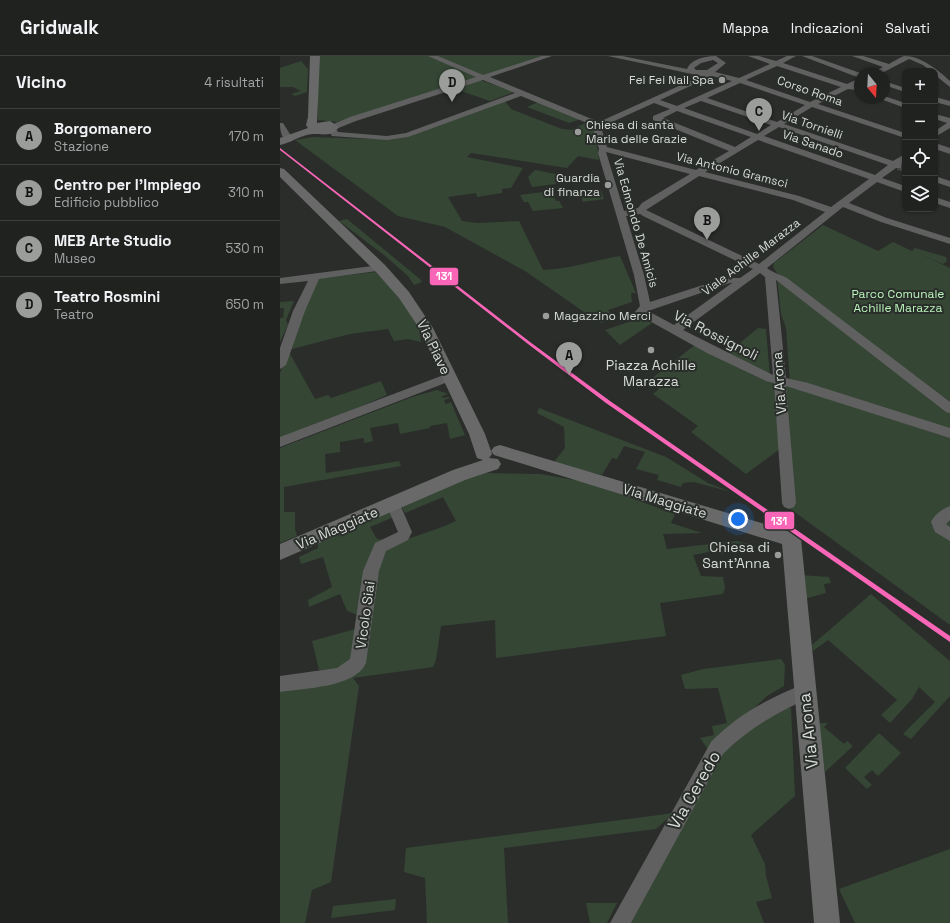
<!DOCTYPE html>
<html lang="it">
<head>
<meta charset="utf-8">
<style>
	:root { --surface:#202220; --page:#282a29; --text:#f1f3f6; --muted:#a2a4a5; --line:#3d3f3e; --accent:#9b9d9b }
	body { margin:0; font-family:"Space Grotesk",sans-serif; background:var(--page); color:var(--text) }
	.controls { position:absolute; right:12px; top:12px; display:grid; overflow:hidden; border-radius:8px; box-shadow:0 1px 3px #0004 }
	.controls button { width:36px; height:36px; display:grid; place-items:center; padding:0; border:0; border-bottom:1px solid var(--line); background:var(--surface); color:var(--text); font:20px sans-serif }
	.compass { position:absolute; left:574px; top:12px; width:36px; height:36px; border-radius:50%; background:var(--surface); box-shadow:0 1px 3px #0004; rotate:162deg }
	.you { position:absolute; left:458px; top:463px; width:14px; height:14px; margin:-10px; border:3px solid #fff; border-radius:50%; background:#1a73e8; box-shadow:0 0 0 6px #1a73e833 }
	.badge { display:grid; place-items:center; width:26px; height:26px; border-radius:50%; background:var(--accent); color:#111; font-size:13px; font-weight:700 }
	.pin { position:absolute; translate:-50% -33px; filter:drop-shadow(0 1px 2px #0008) }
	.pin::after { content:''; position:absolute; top:21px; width:14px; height:12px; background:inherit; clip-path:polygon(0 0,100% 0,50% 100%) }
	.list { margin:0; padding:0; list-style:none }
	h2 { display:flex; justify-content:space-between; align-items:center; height:52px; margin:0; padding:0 16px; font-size:17px }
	h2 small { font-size:13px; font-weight:400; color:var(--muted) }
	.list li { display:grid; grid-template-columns:26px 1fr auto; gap:12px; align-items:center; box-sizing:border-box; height:56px; padding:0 16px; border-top:1px solid var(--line) }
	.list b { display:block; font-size:15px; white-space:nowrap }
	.list p { margin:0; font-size:13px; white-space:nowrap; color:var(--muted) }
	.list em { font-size:13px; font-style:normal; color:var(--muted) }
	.icon { flex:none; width:22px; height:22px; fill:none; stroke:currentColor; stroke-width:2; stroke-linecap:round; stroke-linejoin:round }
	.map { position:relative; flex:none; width:670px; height:867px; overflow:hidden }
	header { display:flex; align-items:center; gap:24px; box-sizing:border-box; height:56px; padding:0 20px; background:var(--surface); border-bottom:1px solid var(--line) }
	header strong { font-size:19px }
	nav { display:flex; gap:22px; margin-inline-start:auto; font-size:14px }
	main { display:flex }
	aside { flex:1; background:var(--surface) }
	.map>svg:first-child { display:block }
	.green { fill:#354635 }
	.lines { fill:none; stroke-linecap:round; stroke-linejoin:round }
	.minor-tunnel { stroke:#454745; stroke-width:8; stroke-dasharray:8 4; stroke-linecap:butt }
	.minor { fill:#606060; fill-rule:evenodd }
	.major { fill:#686968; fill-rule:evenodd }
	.rail-1-casing { stroke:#2a2e2a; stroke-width:3 }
	.rail-1 { fill:#fa66b7; fill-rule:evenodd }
	.poi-dot { fill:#9b9d9b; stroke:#2a2e2a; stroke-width:1.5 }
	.labels { text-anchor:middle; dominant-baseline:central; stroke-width:4; stroke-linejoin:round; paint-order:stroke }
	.far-poi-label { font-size:12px; fill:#d7dad7; stroke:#2a2e2a; text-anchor:end }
	.far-street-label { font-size:12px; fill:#d7dad7; stroke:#2a2e2a }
	.far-park-label { font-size:12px; fill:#b9f4ba; stroke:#2a2e2a }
	.street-label { font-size:14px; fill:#d7dad7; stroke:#2a2e2a }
	.poi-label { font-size:14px; fill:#d7dad7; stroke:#2a2e2a }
	.near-street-label { font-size:17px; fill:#d7dad7; stroke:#2a2e2a }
	.line-badge { stroke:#2a2e2a; stroke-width:1.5 }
	.badge-label { font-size:11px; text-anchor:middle; font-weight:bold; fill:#fff }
</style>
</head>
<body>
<header>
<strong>Gridwalk</strong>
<nav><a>Mappa</a><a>Indicazioni</a><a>Salvati</a></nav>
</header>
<main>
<aside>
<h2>Vicino<small>4 risultati</small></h2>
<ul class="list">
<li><span class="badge">A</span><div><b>Borgomanero</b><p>Stazione</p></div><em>170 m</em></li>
<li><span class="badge">B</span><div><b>Centro per l'Impiego</b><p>Edificio pubblico</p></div><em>310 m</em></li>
<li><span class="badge">C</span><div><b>MEB Arte Studio</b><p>Museo</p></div><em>530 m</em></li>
<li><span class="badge">D</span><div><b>Teatro Rosmini</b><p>Teatro</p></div><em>650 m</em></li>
</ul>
</aside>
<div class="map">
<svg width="670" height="867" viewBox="0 0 670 867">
	<rect width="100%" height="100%" fill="#2b2d2b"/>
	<path class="green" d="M38 0H269L57 66 38 64Z
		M21 5 28 13C28 21 27 28 27 36L15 40 11 38 21 35 13 31H0V12Z
		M199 24 203 25 234 36 210 45 175 33Z
		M225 45 231 53 282 73 292 74 307 66 314 69 319 104 298 100 287 112 191 97 187 101 243 112 231 132 222 133V137L197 141 196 137 168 141 182 165 197 167 239 165 263 214C290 213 314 204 340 200L356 237H351L352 246 328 254 335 263 320 267 245 215 165 171 118 160 15 84 33 81 92 83 118 81Z
		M258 46 301 63 289 67 247 51Z
		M255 114 281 119 275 124 276 128 252 131 248 121Z
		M321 134 324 143 303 146 299 135Z
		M263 136 265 140 273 139 276 145H279L283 152 253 155 248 146H244L240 139Z
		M67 163 140 223 142 226 134 229 128 220 104 199 59 165Z
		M543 169 598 195 613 186 632 195 635 192 666 201 667 205 663 208 640 198 670 212V350L497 217 493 211 494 207Z
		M95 216 111 231 139 267 141 286 128 283 114 285 108 273 70 278 8 294 35 343 48 339 51 342 101 325 107 339 0 385V318L7 293 35 223Z
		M497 220 670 352V569L509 452 504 390 466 418 411 376 418 370 373 338 379 333 367 326 415 289 499 329 510 327 506 272 501 258Z
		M14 245 6 264 8 269 0 286V262H3L4 252H0V246Z
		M361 262 372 267 340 289 325 274Z
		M478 272 486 273 490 322 444 300Z
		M157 334 168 338 162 340 163 342 169 341 170 342 164 344 166 348 171 346 185 379 170 383 167 367 150 370V372L120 378 118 367 90 372 93 385 84 387V382L60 386V396L45 398 46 417 119 405 121 410 4 431V456H15V473L17 480 0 487V392L132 341Z
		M259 352 386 401 428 427 451 436 414 426 403 427 401 431 377 424 379 419 356 413 365 396 344 390 337 403 332 402 322 419 273 407 285 392 284 371 257 357Z
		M207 417 260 418 307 426 395 458 391 467 422 477 383 478 387 493 457 485 472 489V495L439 498 434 495 413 499 421 520 443 521 445 532 443 538 380 547 386 580 216 602 215 564 161 570 156 604 153 611 73 622 79 630 51 826 32 834 25 867H0V633L58 625 85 593 103 492C127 482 152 476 176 465L163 441 125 457 121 450 186 423Z
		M110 455 114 461 90 471 97 483 104 484 78 559 67 555 60 538 29 551 28 544 52 531 43 501 21 508 19 501 38 492V486Z
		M520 519 549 521 551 527 544 528 546 537 524 543Z
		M591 538 670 605V640L631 683 623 678 655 646 639 631 632 643 610 667 601 659 617 644 608 636 548 584 533 595 532 589Z
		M79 572 74 602 60 613 39 614 32 585Z
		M501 603 505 609 504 630 487 640 429 695 420 682 434 679 432 670 447 667 438 632 405 633 401 619 423 613Z
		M499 652H511L515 740 471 779 485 808 486 820 492 842 476 846 484 867H351L440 700 455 683Z
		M538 667H548L544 671 564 688 567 685 573 690 545 716Z
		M599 677 621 697 598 720 592 714 584 721 592 729 587 733 565 712Z
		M394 757 376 773 224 792 228 867H147L145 822 124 816 126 792Z
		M670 793V867H575L559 833Z
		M116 843 115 854 51 862 53 850Z
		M306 847H337L327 867H310Z"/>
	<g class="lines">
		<path class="minor-tunnel" d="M618 110 625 112"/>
		<path class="minor" d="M148 0H158L203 19 262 0H272L210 21 319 66 421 20 328 0H342L407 13C411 3 426 0 436 0L446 7 435 16 459 22 490 8 468 0H479L496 5 507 0H516L503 7 567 28 580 22V27L574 30 577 32 576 34 568 33 538 48 625 77V82L532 51 504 68 613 105 625 98V105L621 108V112H616L602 122 625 130V136L597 126 569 147 607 162 670 182V188L601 166 563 151 487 212C493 217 500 218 507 222L670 346V357L666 356 496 224 506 322 528 327 670 372V382L506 330 516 447 514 451 509 453 504 451 502 447 494 327 486 325 427 297 357 258 355 256 360 250 354 219 318 97 319 93 312 69 241 40 128 81 107 84 52 80 48 74 51 69 70 61 196 21ZM433 4 438 7 427 14H416L414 12 421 7ZM497 10 561 31 530 46 466 24ZM432 20 452 25 397 50 380 44ZM203 24 235 37 126 77 107 80 58 76 56 73 76 65ZM460 27 525 49 497 66 427 42ZM421 45 491 69 477 78 404 52ZM374 47 390 53 373 60V64L449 95 416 114 327 91 321 71ZM397 55 471 81 455 91 383 62ZM499 71 608 109 595 119 484 80ZM478 84 589 123 551 151 519 140 425 116ZM326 96 410 118 362 147 358 152 344 155ZM419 120 513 144 545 156 479 208 366 154ZM360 158 363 160 473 213 460 222H445L370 246 364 219 346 160ZM480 217 485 221 493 319 403 274ZM450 227H452L394 269 368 255Z
			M522 0H532L583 18H580V21H577Z
			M572 0H583L609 8C614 5 619 2 624 0 641 0 658 14 670 25V31L655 19V15H651L643 9 629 3 600 18H590L603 11Z
			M604 25 625 32V36L604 29Z
			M604 40 625 47V52L598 42H604Z
			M655 41 670 45V50L655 46Z
			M655 58 670 62V72L655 81V75L667 67 655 63Z
			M0 67H3L13 83 12 85 9 86C1 83 0 74 0 67Z
			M655 87 670 92V98L655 93Z
			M655 120 670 125V131L655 126Z
			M655 141 670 146V152L655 147Z
			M100 209 104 210 105 212 104 214 39 223 25 255 6 309 0 313V292L13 255 28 225 0 228V222Z
			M169 317 173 318 175 321 173 324 0 391V381Z
			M113 442 118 444 132 476 128 484 106 495 99 515 86 607C75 632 24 632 0 636V620L57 612 70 603 83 515 95 487 118 476 106 448 108 444Z
			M670 450V464L666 468 670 471V485L655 476 651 466C654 459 662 453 670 450Z
			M524 628 530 630 533 636 530 642C497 656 468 673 443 698L351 867H330L431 686C457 659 489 642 524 628Z"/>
		<path class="major" d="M30 0H40L37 67 50 65 59 71C52 81 44 78 33 78 23 78 10 87 0 89V82L28 72 26 69 28 61Z
			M0 112 4 113 105 209 129 236 153 272 205 378 212 398 209 402 218 403 221 408 218 413 185 424 0 504V488L173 414 203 404 197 402 189 378 139 272 119 242 95 215 0 121Z
			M220 389 518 478 521 483 560 867H534L502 488 214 399 211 395 214 391Z"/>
		<defs>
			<path id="rail-1" d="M0 92 250 286 330 345 670 580V586L326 347 248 288 0 94Z"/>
		</defs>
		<use href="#rail-1" class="rail-1-casing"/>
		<use href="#rail-1" class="rail-1"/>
	</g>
	<g class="poi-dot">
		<circle cx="442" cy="24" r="4"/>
		<circle cx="298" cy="76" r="4"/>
		<circle cx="328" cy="129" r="4"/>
		<circle cx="266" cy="260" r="4"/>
		<circle cx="371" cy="294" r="4"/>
		<circle cx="498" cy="499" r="4"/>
	</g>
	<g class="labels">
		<g class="far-poi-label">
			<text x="434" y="24">Fei Fei Nail Spa</text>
			<text x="306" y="69" text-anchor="start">Chiesa di santa<tspan x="306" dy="14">Maria delle Grazie</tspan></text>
			<text x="320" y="122">Guardia<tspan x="320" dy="14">di finanza</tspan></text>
			<text x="274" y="260" text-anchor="start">Magazzino Merci</text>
		</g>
		<g class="far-street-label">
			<text transform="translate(530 35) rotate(19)">Corso Roma</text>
			<text transform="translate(532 69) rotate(19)">Via Tornielli</text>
			<text transform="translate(533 88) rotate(19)">Via Sanado</text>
			<text transform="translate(452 114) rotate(14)">Via Antonio Gramsci</text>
			<text transform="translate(356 167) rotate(74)">Via Edmondo De Amicis</text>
			<text transform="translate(471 201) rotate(-37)">Viale Achille Marazza</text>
		</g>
		<g class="far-park-label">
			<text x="618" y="238">Parco Comunale<tspan x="618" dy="14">Achille Marazza</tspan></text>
		</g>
		<g class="street-label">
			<text transform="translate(436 279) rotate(27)">Via Rossignoli</text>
			<text transform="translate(154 291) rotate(64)">Via Piave</text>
			<text transform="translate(499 327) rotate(-94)">Via Arona</text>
			<text transform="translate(385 445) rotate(17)">Via Maggiate</text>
			<text transform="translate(57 472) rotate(-23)">Via Maggiate</text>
			<text transform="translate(85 559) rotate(-82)">Vicolo Siai</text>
		</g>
		<g class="poi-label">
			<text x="371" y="309">Piazza Achille<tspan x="371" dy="16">Marazza</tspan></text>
			<text x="490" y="491" text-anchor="end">Chiesa di<tspan x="490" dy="16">Sant'Anna</tspan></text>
		</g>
		<g class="near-street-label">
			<text transform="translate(528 675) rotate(-96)">Via Arona</text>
			<text transform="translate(414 734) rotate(-60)">Via Ceredo</text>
		</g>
	</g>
	<g class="line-badge">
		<rect x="149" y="211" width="30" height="19" rx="4" fill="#fa66b7"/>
		<rect x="484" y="455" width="31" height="19" rx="4" fill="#fa66b7"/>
	</g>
	<g class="badge-label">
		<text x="164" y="224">131</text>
		<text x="499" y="469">131</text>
	</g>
</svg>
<div class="controls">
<button>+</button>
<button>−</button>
<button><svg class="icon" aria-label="locate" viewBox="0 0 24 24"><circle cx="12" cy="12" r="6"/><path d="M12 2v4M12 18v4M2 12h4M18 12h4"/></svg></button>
<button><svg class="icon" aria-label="layers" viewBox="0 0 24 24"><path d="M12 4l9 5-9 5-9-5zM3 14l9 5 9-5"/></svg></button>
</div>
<svg class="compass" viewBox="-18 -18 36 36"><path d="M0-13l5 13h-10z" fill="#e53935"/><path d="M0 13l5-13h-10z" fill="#a2a4a5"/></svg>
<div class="you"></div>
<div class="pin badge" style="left:289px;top:319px">A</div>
<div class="pin badge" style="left:427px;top:184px">B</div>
<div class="pin badge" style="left:479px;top:75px">C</div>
<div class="pin badge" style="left:172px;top:46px">D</div>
</div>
</main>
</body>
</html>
